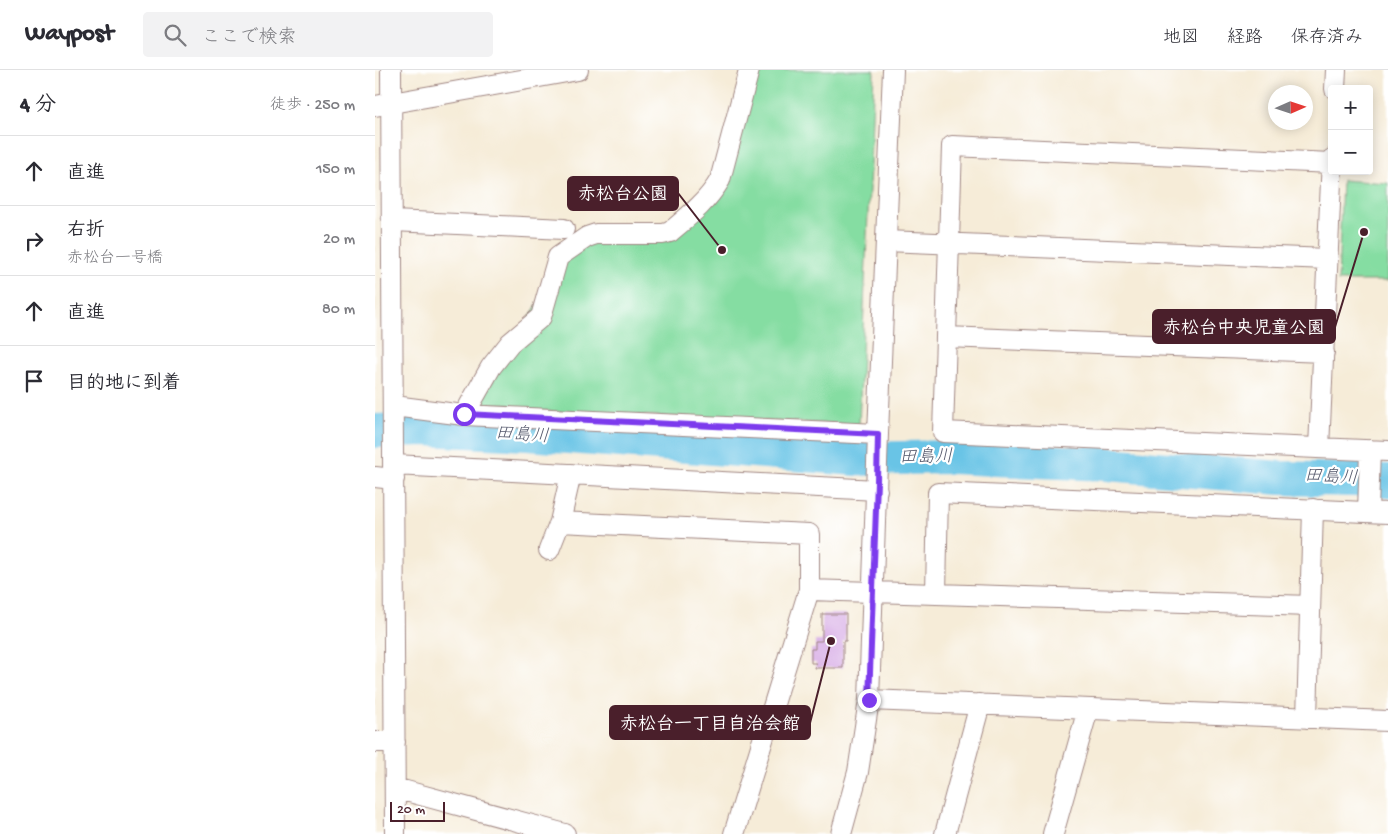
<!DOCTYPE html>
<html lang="ja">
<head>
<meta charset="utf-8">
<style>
	:root { --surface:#fff; --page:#f2f2f3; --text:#2b2b33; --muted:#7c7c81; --line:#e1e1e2 }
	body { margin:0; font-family:"Gochi Hand","Klee One",sans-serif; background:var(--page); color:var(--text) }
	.controls { position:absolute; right:15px; top:15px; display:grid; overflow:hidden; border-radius:5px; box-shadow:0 2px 12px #0003 }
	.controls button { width:45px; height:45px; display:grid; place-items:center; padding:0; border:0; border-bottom:1px solid var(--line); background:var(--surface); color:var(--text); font:25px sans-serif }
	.compass { position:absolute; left:893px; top:15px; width:45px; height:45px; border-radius:50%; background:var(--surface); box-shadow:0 2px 12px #0003; rotate:87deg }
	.scale { position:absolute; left:15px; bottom:12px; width:55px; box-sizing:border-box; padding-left:5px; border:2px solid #4a1f2b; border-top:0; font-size:14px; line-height:18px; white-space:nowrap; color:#4a1f2b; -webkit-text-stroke:4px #fff; paint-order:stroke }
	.stop { position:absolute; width:15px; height:15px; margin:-11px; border:4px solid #7c3aed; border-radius:50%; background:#fff }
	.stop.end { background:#7c3aed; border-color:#fff; box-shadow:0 1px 5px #0008 }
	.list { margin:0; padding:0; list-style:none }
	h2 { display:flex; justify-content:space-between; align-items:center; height:65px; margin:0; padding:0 20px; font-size:21px }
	h2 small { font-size:16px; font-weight:400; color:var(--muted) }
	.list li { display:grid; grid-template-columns:32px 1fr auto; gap:15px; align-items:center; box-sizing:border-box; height:70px; padding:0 20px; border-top:1px solid var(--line) }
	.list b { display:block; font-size:19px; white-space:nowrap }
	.list p { margin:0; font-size:16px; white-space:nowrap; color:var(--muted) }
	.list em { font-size:16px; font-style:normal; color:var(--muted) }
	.icon { flex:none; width:28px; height:28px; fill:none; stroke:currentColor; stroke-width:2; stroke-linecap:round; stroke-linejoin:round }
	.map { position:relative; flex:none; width:1013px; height:764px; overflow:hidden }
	header { display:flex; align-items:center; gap:30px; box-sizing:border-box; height:70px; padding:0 25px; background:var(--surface); border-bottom:1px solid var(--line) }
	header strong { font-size:24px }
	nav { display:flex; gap:28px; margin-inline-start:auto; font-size:18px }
	.search { width:350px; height:45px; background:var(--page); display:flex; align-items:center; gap:12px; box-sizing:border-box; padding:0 18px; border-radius:5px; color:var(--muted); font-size:19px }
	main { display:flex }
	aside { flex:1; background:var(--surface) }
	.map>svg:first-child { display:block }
	.green { fill:#85dda2; stroke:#687e66 }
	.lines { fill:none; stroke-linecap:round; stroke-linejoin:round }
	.river { stroke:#69c4e6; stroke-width:34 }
	.building { fill:#d5a7e4 }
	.minor-casing { stroke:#a08682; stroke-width:22 }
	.minor { stroke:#fff; stroke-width:20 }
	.route { stroke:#7c3aed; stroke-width:6 }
	.labels { text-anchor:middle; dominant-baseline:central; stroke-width:4.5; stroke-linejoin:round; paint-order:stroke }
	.water-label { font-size:18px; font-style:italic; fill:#55596c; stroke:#fff }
	.leader { fill:none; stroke:#4a1f2b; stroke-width:2 }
	.callout-dot { fill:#4a1f2b; stroke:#fff; stroke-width:2 }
	.callout { fill:#4a1f2b; stroke:#4a1f2b; stroke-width:2 }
	.callout-label { font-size:18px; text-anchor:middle; font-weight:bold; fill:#fff }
</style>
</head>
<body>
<header>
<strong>Waypost</strong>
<div class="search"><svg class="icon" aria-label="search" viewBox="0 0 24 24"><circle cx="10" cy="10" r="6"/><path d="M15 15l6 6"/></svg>ここで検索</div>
<nav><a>地図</a><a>経路</a><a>保存済み</a></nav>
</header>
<main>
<aside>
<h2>4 分<small>徒歩 · 250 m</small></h2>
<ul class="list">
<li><svg class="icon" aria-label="ahead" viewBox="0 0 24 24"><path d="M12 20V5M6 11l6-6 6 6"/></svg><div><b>直進</b></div><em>150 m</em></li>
<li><svg class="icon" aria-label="right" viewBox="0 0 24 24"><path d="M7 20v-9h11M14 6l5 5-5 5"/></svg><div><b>右折</b><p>赤松台一号橋</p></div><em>20 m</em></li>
<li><svg class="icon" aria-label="ahead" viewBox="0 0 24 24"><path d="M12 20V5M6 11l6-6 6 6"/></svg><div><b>直進</b></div><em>80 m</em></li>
<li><svg class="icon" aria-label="arrive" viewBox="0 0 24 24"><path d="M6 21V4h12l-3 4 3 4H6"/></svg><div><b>目的地に到着</b></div></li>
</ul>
</aside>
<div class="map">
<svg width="1013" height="764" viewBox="0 0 1013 764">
	<rect width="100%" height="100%" fill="#fff"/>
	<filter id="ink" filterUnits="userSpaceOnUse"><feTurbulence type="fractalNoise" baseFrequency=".02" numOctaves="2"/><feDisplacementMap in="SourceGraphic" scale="10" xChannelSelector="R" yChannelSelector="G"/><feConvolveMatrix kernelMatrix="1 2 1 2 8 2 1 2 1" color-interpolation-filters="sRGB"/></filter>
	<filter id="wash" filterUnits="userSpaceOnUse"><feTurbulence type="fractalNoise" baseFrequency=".0096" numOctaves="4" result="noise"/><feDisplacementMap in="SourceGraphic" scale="20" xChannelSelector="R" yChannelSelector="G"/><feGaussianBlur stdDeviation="1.12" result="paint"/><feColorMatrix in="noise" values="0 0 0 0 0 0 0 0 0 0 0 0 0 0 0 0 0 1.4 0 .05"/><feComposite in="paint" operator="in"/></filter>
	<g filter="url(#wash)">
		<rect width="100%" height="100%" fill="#f6ecd8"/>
		<path class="green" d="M381 0H498L499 2 484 355 102 338 188 190 217 170H297L347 123Z
			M967 110 1013 113V211H963Z"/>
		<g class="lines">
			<path class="river" d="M0 361 48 359 153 364 481 389 574 387 731 394 906 408 1013 411"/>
		</g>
		<g id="blocks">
			<path class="building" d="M447 544H471V571H468V598H440L441 593H436V579H440V571H447Z"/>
		</g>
	</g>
	<g filter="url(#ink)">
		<use href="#blocks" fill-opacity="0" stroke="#a08682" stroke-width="1"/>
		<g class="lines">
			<defs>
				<path id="minor" d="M16 0 20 764
					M960 19 961 0
					M0 36 203 0
					M957 93 577 76 568 362 1013 381
					M18 151 189 159
					M511 171 953 189
					M571 267 949 282
					M19 336 89 345 503 364
					M89 345 116 297 135 273 166 247 183 187 212 167 221 164H288L295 162C314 146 332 132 345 110L374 0
					M944 378 957 89
					M19 395 502 420
					M0 407 19 409
					M993 442 995 380
					M185 452 434 464V520L359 764
					M174 480 185 452 196 404
					M434 520 935 536
					M561 524 563 423 1013 443
					M494 630 1013 651
					M932 648 938 439
					M0 672H20
					M20 718 190 764
					M466 764 483 702 494 630 503 364 518 0
					M570 764 605 634
					M678 764 713 639"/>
			</defs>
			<use href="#minor" class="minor-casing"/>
			<use href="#minor" class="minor"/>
		</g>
	</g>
	<g class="lines" filter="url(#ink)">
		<path class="route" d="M89 344 503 364 502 411 494 630"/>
	</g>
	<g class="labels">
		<g class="water-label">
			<text transform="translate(147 366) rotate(4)">田島川</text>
			<text transform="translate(551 388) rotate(-1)">田島川</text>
			<text transform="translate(956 408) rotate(3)">田島川</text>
		</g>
	</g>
	<path class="leader" d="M347 180L303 123M989 162L960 257M456 571L435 653"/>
	<g class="callout-dot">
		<circle cx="347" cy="180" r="5"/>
		<circle cx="989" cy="162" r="5"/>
		<circle cx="456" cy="571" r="5"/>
	</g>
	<g class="callout">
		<rect x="193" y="107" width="110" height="33" rx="5"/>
		<rect x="778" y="240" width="182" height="33" rx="5"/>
		<rect x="235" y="636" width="200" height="33" rx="5"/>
	</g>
	<g class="callout-label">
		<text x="248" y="129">赤松台公園</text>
		<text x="869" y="263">赤松台中央児童公園</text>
		<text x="335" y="659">赤松台一丁目自治会館</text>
	</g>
</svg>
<div class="controls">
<button>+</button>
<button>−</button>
</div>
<svg class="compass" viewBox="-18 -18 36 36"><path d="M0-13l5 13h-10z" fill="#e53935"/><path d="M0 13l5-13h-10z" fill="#7c7c81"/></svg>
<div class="scale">20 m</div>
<div class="stop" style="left:89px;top:344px"></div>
<div class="stop end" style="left:494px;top:630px"></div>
</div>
</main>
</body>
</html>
